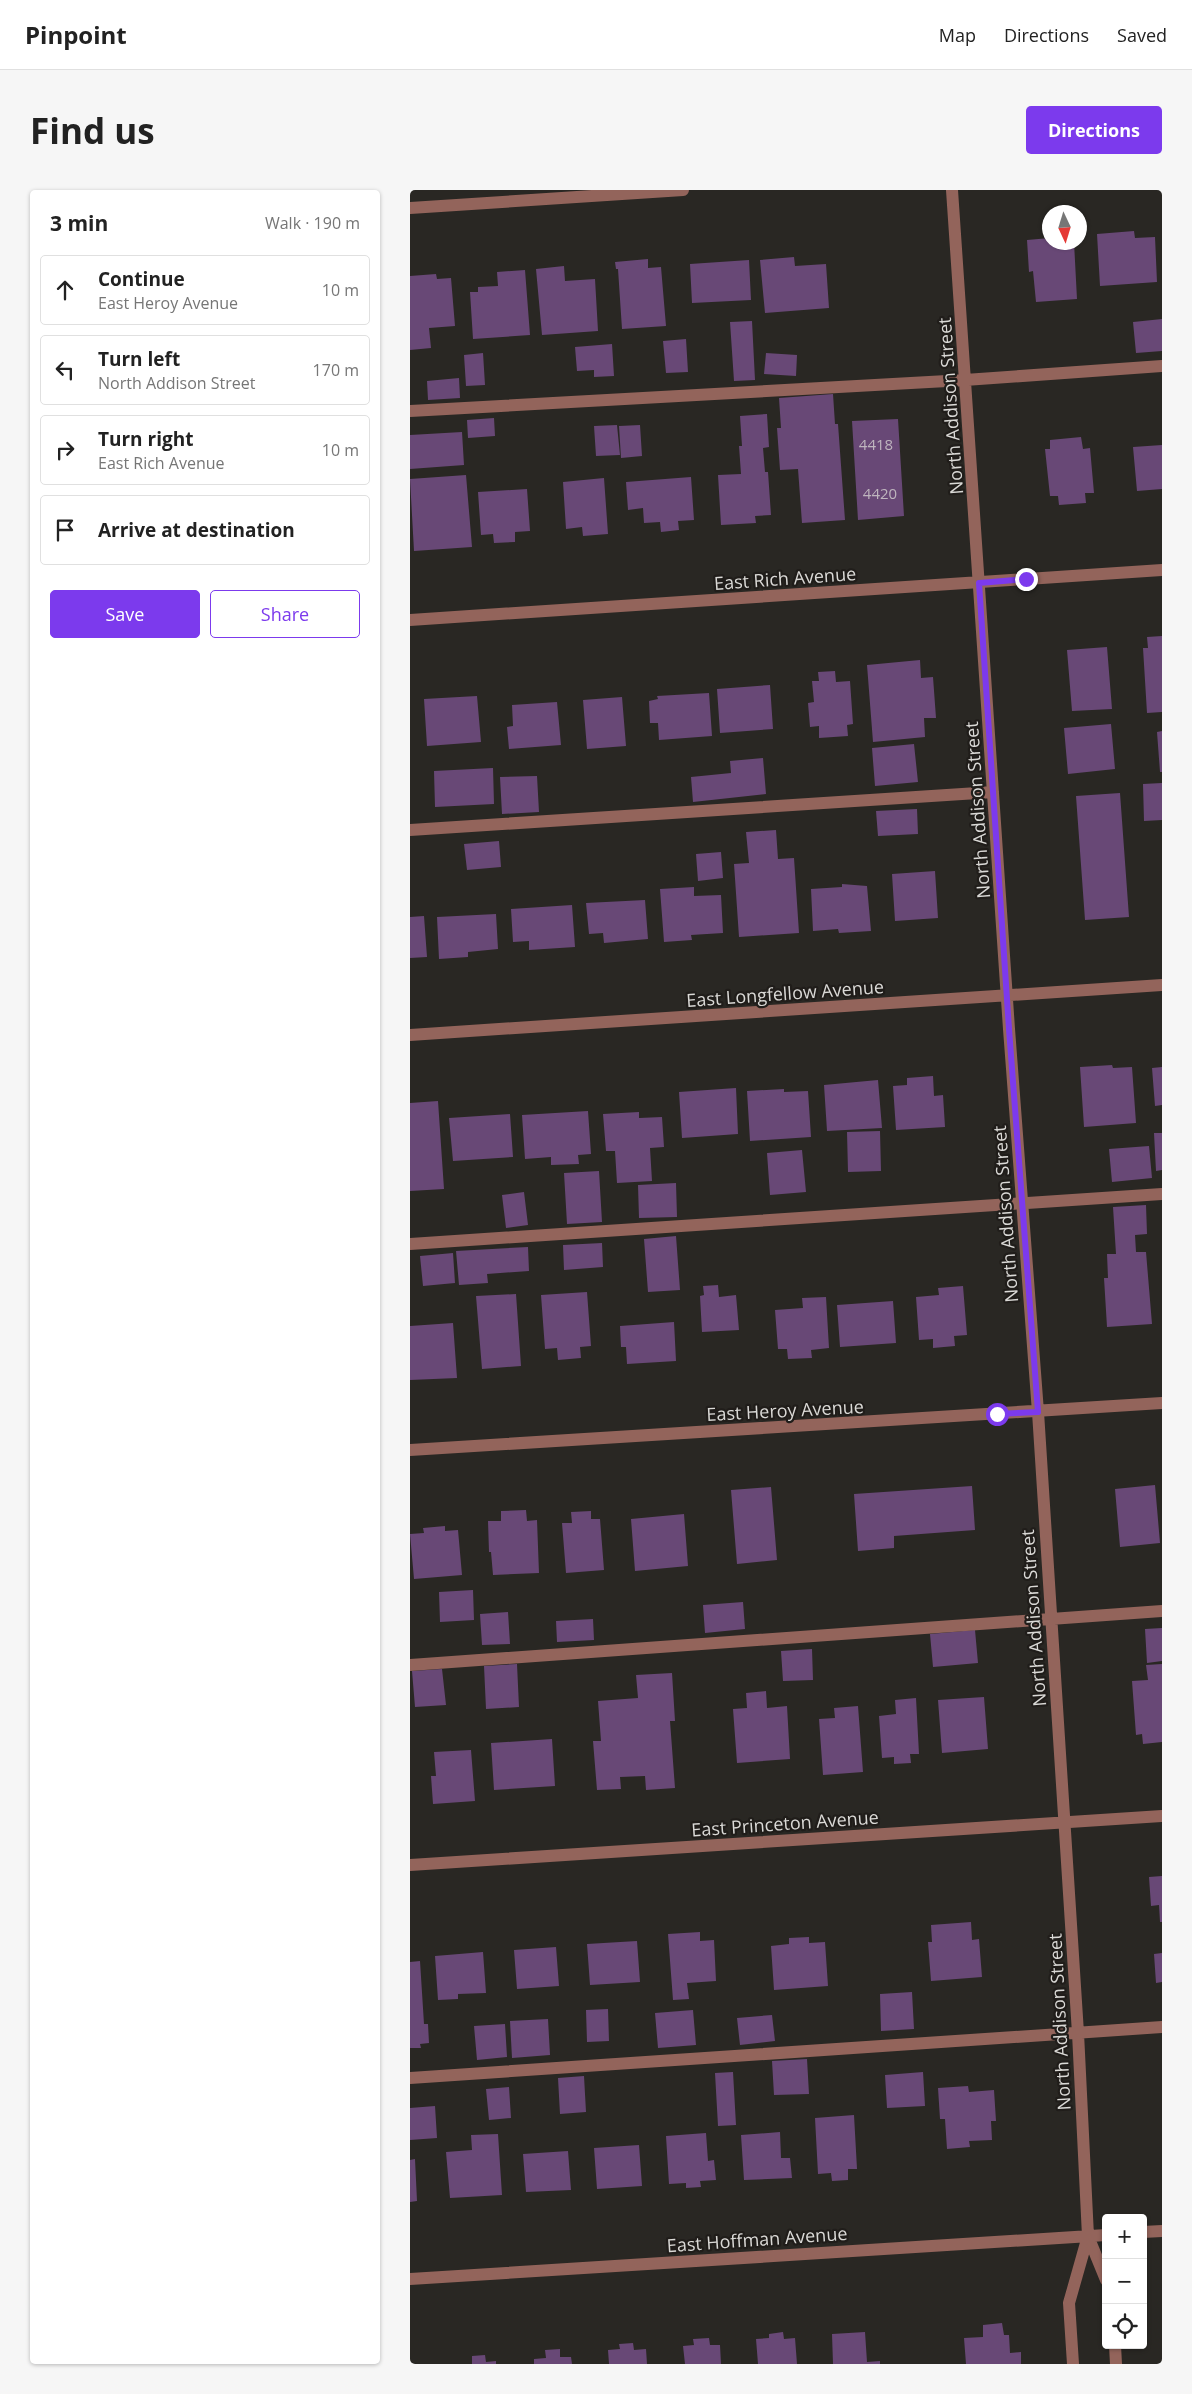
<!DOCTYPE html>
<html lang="en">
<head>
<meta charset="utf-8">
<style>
	:root { --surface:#fff; --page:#f6f6f6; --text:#222; --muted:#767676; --line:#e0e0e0; --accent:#7c3aed }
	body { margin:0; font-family:"Open Sans",sans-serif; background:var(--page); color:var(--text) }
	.controls { position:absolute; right:15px; bottom:15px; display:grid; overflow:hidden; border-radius:5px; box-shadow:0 1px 4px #0004 }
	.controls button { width:45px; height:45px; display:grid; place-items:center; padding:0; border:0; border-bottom:1px solid var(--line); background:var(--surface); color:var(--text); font:25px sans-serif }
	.compass { position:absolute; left:632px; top:15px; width:45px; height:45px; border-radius:50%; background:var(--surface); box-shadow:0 1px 4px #0004; rotate:176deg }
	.stop { position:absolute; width:15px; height:15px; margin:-11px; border:4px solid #7c3aed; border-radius:50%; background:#fff }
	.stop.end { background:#7c3aed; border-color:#fff; box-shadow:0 1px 5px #0008 }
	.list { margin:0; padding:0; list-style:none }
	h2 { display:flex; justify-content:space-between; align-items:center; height:65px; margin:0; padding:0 20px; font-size:21px }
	h2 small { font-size:16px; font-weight:400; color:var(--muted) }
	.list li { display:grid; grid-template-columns:32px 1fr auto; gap:15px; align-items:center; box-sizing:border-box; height:70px; margin:0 10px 10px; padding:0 10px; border:1px solid var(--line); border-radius:5px }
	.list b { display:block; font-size:19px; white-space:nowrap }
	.list p { margin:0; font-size:16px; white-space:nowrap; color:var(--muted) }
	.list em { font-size:16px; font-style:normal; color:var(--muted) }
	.actions { display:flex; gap:10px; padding:15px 20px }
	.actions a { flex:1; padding:11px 0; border:1px solid var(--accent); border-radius:5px; text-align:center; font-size:18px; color:var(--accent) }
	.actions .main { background:var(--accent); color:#fff }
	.icon { flex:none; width:28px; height:28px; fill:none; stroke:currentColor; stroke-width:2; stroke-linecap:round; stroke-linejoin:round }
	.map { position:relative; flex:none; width:752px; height:2174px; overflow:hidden; border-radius:5px }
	header { display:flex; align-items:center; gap:30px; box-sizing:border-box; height:70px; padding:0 25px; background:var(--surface); border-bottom:1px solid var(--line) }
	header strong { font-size:24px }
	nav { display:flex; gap:28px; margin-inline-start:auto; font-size:18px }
	.intro { display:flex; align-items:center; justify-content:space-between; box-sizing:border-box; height:120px; padding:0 30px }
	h1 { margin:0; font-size:35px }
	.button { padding:12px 22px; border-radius:5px; background:var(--accent); color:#fff; font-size:18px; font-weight:700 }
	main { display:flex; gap:30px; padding:0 30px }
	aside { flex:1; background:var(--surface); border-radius:5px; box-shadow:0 1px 4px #0004 }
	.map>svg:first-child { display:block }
	.building { fill:#684876 }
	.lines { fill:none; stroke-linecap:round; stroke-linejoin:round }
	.minor { stroke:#93645b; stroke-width:12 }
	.route { stroke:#7c3aed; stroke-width:6 }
	.labels { text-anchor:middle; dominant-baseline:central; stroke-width:4.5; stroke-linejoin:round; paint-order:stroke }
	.number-label { font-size:15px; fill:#beb5be }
	.street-label { font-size:18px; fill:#dad9d6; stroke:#201d1a }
</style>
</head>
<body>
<header>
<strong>Pinpoint</strong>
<nav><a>Map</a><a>Directions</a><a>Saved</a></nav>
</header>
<div class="intro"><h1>Find us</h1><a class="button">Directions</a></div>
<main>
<aside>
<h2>3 min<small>Walk · 190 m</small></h2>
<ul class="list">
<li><svg class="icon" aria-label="ahead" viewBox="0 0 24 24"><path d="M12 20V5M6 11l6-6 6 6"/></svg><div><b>Continue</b><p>East Heroy Avenue</p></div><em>10 m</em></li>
<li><svg class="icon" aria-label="left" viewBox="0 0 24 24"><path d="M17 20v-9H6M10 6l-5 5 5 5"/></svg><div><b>Turn left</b><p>North Addison Street</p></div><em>170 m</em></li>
<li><svg class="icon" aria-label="right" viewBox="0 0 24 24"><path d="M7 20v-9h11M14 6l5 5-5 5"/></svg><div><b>Turn right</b><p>East Rich Avenue</p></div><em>10 m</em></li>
<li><svg class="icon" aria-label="arrive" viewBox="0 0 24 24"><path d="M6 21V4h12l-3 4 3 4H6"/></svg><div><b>Arrive at destination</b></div></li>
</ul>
<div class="actions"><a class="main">Save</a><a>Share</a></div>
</aside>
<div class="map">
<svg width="752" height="2174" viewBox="0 0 752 2174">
	<rect width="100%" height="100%" fill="#292723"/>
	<path class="building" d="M724 41 725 48 745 47 747 92 690 96 687 44Z
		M640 48V52H664L667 109 626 112 623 81 619 82 617 50Z
		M384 67 385 76 416 74 419 118 355 123 350 70Z
		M238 69V78L251 77 256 136 212 139 208 79H206L205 72Z
		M339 70 341 110 282 113 280 74Z
		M154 76 155 91 185 89 188 141 132 145 126 79Z
		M115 80 120 145 63 149 60 102H68V97L88 96 87 82Z
		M26 84 27 89 41 88 45 136 19 138 21 158 0 160V86Z
		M752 129V161L726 163 723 132Z
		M342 131 345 190 324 191 320 132Z
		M276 149 278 182 256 183 253 151Z
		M202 154 204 186 184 187V180L167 181 165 157Z
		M73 163 75 195 56 196 54 165Z
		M356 163 387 165 386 186 354 184Z
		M49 188 50 208 18 210 17 191Z
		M423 204 425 234H428L435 330 392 333 388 279 370 280 367 238H371L369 208Z
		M357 224 359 257 353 258 355 282H358L361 325 345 326 346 333 311 335 308 285 331 284 329 256H332L330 226Z
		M84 228 85 246 58 248 57 230Z
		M488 229 494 326 448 330 442 231Z
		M207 235 210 265 186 266 184 236Z
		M230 235 232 266 211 268 209 236Z
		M52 242 54 275 0 279V245Z
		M671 247 673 259 680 258 684 303H675L676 313 649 315 648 306H640L635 259H640V250Z
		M752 255V299L727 301 723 257Z
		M56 285 62 357 4 361 0 289Z
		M281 287 284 330 268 331 269 340 251 342 250 332 234 333 233 318 218 320 216 292Z
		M194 288 198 344 173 346 172 337 156 339 153 292Z
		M117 299 120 341 105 342V352L84 353 83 344 71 345 68 302Z
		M752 446V522L737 523 733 458H738L737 447Z
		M697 457 702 519 662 521 657 460Z
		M510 470 511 488 523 487 526 528H514L515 547 463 552 457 475Z
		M425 481 426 492 440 491 443 534 437 535 438 546 409 548V536L400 537 398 513 404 512 402 491H409L408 482Z
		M360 495 363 539 310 543 307 499Z
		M299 503 302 546 249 550 248 533H240L239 511 248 509 247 506Z
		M67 506 71 552 17 556 14 509Z
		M212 507 216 556 177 559 173 510Z
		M147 512 151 555 99 559 97 537 103 536 102 515Z
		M701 534 705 579 658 584 654 538Z
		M752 541V582H750L747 542Z
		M504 554 508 592 465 596 462 558Z
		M353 568 356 604 283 612 281 587 321 583 320 571Z
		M83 578 84 614 25 617 24 581Z
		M127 586 129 622 92 624 90 587Z
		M752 593V630L734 631 733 594Z
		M710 603 719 727 675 730 666 606Z
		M507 619 508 644 468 646 466 621Z
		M366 640 368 669 384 668 389 743 329 747 324 674 339 673 336 642Z
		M89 651 91 677 57 680 54 654Z
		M311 662 313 688 288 691 286 664Z
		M525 681 528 728 485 731 482 684Z
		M432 694 457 696 461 741 429 743 428 739 403 741 401 699 432 697Z
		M284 697V706L311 705 313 743 281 745 282 750 254 752 250 699Z
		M235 710 238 749 194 753 193 743 179 744 176 713Z
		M162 715 165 757 119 760V751L103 752 101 719Z
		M86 724 88 759 58 762V767L29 769 27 727Z
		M14 726 17 767 0 768V727Z
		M702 875 703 878 722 877 726 933 674 937 670 877Z
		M752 877V915L745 916 742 878Z
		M523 886 524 906 533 905 535 937 486 940 483 896 497 895V888Z
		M468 890 472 938 417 941 414 895Z
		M326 898 328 944 272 948 269 902Z
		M374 899V902L398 901 401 947 340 951 337 901Z
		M28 911 34 999 0 1001V913Z
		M178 921 181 964 168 965 169 974 141 975V967L115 969 112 925Z
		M229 922V928L252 927 254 957 240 958 242 991 207 993 205 961H196L193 924Z
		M100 924 103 967 43 971 39 928Z
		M470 941 471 981 438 982 437 942Z
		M744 943H752V980L746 981Z
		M739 956 742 988 702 992 699 959Z
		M392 960 396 1002 360 1005 357 963Z
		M189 981 192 1032 157 1034 154 983Z
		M266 993 267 1027 229 1028 228 995Z
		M114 1002 118 1035 96 1038 92 1005Z
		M736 1015 737 1044 725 1045 726 1062H736L742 1134 697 1137 694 1088H698L697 1064H706L703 1017Z
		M266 1046 270 1100 238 1102 234 1049Z
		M192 1053 193 1077 154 1080 153 1055Z
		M118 1057 119 1081 77 1084 78 1093 49 1095 46 1061Z
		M43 1063 45 1093 13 1096 10 1066Z
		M308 1095 309 1107 326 1105 329 1140 292 1142 290 1106 294 1105 293 1096Z
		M553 1096 557 1145 544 1146 545 1156 523 1158V1149L509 1150 506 1107 529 1105 528 1098Z
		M177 1102 181 1156 170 1157 171 1168 148 1170 147 1158 135 1159 131 1105Z
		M106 1104 111 1176 72 1179 66 1106Z
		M416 1107 419 1158 401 1160 402 1168 378 1169 377 1159H368L365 1120 393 1118 392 1108Z
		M483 1111 486 1153 430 1157 427 1115Z
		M264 1132 266 1171 217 1174 216 1157H211L210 1136Z
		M43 1133 47 1188 0 1190V1136Z
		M745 1295 750 1353 710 1357 705 1299Z
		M562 1296 565 1340 484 1346V1358L448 1361 444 1304Z
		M361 1297 367 1370 327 1374 321 1300Z
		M116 1320 117 1331 127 1330 129 1383 83 1385 81 1362H79L78 1331H91V1321Z
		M181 1321V1329H190L194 1380 156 1383 152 1333H162L161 1322Z
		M274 1324 278 1376 225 1381 221 1329Z
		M35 1336V1341L48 1340 52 1385 4 1389 0 1344 14 1343 13 1338Z
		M63 1400 64 1430 30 1432 29 1402Z
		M333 1412 335 1439 295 1443 293 1415Z
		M98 1422 100 1454 72 1455 70 1424Z
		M183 1429 184 1450 147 1452 146 1431Z
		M752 1438V1471L737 1473 735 1439Z
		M565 1440 568 1473 523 1477 520 1444Z
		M402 1459 403 1490 373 1491 371 1461Z
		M107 1474 109 1517 76 1519 74 1476Z
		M752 1474V1552L733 1554 732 1544 726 1545 722 1491 738 1490 736 1475Z
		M32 1479 36 1515 5 1517 2 1481Z
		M262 1483 265 1531H260L265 1598 236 1600 235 1586 210 1587 211 1599 187 1600 183 1551H191L188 1511 228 1508 226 1485Z
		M356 1501 357 1518 377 1516 380 1569 327 1573 323 1519 337 1518 336 1503Z
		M574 1507 578 1559 532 1563 528 1510Z
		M506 1508 509 1564H500L501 1573 484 1574V1567L472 1568 469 1526 486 1524 485 1510Z
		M448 1516 453 1582 413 1585 409 1529 425 1528 424 1518Z
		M142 1549 145 1596 84 1600 81 1553Z
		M61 1560 65 1611 23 1614 21 1586H26L24 1562Z
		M752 1686V1732H750L749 1715 741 1716 739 1687Z
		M561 1732 562 1750 569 1749 572 1787 521 1791 518 1752H522L521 1735Z
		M290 1742V1751L304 1750 306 1791 277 1793 279 1809 263 1810 258 1744Z
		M399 1747V1753L415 1752 418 1796 364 1800 361 1756 379 1754V1748Z
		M227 1751 230 1792 180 1795 177 1754Z
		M146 1757 149 1796 107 1799 104 1760Z
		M73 1762 76 1803 48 1804V1809L28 1810 25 1766Z
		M752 1763V1792L746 1793 744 1764Z
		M10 1771 14 1834H18L19 1853 10 1854 11 1858H0V1772Z
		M502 1802 504 1839 471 1841 470 1804Z
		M198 1819 199 1851 177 1852 176 1820Z
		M283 1820 286 1855 248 1858 245 1823Z
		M362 1825 365 1851 330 1855 327 1828Z
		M138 1829 140 1865 102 1868 100 1831Z
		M95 1834 97 1867 67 1870 64 1836Z
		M397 1869 399 1904 364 1905 362 1871Z
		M323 1882 326 1935 308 1936 305 1883Z
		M513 1882 515 1916 477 1918 475 1885Z
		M174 1886 176 1922 150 1924 148 1888Z
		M558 1896 559 1902 584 1900 586 1931H581L582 1950 559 1951 560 1957 537 1959 535 1929H530L528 1898Z
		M99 1897 101 1928 79 1930 76 1899Z
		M25 1916 27 1948 0 1950V1918Z
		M444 1925 447 1979H438V1990L422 1991 421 1983 408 1984 405 1928Z
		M370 1942 371 1968H380L382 1988 334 1990 331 1945Z
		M296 1943 298 1971 304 1970 306 1990 290 1991 291 1997 276 1998V1993L259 1994 256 1946Z
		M88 1944 92 2005 40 2008 36 1962 62 1960 61 1945Z
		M229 1955 232 1996 187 1999 184 1958Z
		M158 1961 161 2000 116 2002 113 1964Z
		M5 1969 7 2011 0 2012V1970Z
		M592 2133 594 2145H599L600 2163 611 2162V2174H556L554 2148 573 2147V2135Z
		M373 2142 374 2149 385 2148 387 2174H348L346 2149 359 2148V2144Z
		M455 2142 457 2172 470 2171V2174H423L422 2144Z
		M299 2148 300 2155H310L311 2174H275L273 2156 284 2155 283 2149Z
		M223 2153 224 2160 236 2159 237 2174H199L198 2160 210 2159 209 2154Z
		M150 2159V2167H161L162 2174H124V2169L136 2168 135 2160Z
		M75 2165 76 2172 86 2171V2174H62V2166Z"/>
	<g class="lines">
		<path class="minor" d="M542 0 599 839 628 1222 668 1843 678 2046 696 2090
			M0 18 273 0
			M0 221 555 190 752 176
			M0 430 752 380
			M0 640 583 602
			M0 845 752 795
			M0 1054 752 1004
			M0 1260 752 1213
			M0 1475 752 1421
			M0 1675 752 1626
			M0 1888 752 1837
			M733 2042 752 2041
			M0 2089 696 2045
			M705 2155 706 2174
			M663 2174 659 2113 678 2046"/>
	</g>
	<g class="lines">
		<path class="route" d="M587 1224 628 1222 599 839 569 393 616 389"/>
	</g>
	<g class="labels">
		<g class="number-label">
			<text x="466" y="254">4418</text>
			<text x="470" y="303">4420</text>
		</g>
		<g class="street-label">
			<text transform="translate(540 216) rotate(-94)">North Addison Street</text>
			<text transform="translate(375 388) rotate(-4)">East Rich Avenue</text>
			<text transform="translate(567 620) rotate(-94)">North Addison Street</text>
			<text transform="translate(375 803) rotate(-4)">East Longfellow Avenue</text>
			<text transform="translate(595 1024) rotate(-94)">North Addison Street</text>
			<text transform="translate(375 1220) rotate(-3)">East Heroy Avenue</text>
			<text transform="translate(623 1428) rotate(-94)">North Addison Street</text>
			<text transform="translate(375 1633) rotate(-4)">East Princeton Avenue</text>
			<text transform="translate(649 1832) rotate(-93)">North Addison Street</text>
			<text transform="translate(347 2049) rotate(-4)">East Hoffman Avenue</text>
		</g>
	</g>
</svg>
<div class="controls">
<button>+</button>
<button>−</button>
<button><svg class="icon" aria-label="locate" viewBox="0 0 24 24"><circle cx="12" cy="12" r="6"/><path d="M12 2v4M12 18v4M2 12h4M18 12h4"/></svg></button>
</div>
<svg class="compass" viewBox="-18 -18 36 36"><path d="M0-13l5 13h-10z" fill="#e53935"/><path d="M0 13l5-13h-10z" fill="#767676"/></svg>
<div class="stop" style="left:587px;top:1224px"></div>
<div class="stop end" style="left:616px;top:389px"></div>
</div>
</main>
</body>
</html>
